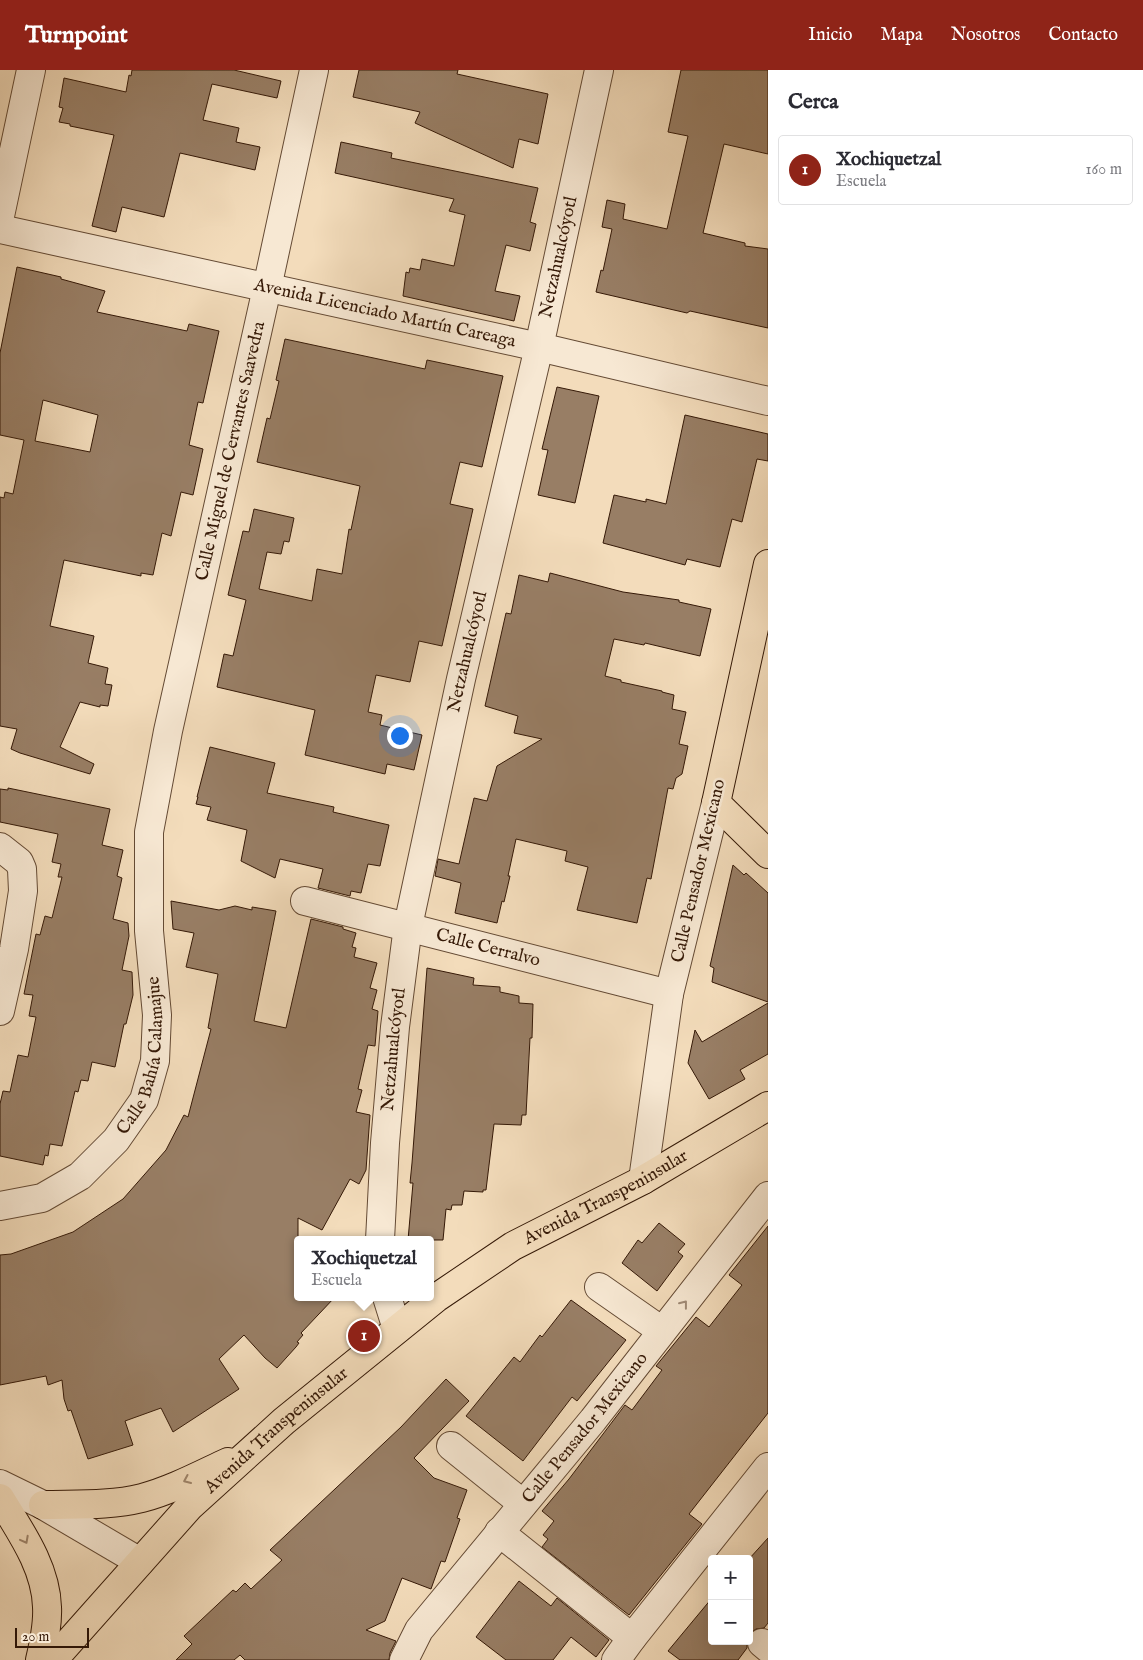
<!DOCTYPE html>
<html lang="es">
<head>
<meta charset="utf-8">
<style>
	:root { --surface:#fff; --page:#f2f2f3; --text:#2b2b33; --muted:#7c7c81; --line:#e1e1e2; --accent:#8f2418 }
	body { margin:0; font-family:"IM FELL English",serif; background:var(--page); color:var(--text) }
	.controls { position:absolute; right:15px; bottom:15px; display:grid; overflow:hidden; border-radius:5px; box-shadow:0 5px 20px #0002 }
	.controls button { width:45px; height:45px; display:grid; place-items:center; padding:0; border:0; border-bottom:1px solid var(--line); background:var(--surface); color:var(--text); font:25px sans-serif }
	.scale { position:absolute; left:15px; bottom:12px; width:74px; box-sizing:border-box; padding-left:5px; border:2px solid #351907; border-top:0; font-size:14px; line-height:18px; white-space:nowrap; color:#351907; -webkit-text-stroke:4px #f7e8d3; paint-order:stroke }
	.you { position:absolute; left:399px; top:665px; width:18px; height:18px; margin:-12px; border:4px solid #fff; border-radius:50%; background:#1a73e8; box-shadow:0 0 0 8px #1a73e833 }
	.badge { display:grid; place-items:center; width:32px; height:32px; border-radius:50%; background:var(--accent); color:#fff; font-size:16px; font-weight:700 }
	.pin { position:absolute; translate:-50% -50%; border:2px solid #fff; box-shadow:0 1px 5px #0006 }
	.popup { position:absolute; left:294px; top:1166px; width:140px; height:65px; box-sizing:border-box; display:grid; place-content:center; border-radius:5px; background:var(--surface); filter:drop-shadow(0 1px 4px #0005); font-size:16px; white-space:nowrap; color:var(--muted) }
	.popup b { font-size:19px; color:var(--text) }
	.popup::after { content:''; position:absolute; left:50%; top:100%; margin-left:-10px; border:10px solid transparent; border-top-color:var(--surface) }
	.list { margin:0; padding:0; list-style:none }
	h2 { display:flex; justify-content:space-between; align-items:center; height:65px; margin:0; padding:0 20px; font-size:21px }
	h2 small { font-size:16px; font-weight:400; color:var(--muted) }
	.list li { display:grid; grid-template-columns:32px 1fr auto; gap:15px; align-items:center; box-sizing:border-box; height:70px; margin:0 10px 10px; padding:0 10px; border:1px solid var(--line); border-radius:5px }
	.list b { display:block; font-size:19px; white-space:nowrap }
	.list p { margin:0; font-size:16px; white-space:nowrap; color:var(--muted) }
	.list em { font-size:16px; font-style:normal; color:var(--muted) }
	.map { position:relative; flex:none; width:768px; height:1590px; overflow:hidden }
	header { display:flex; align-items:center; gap:30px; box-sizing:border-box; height:70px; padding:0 25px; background:var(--accent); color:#fff }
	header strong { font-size:24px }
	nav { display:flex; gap:28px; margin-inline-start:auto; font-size:18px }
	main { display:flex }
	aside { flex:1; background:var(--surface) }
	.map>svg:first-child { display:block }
	.building { fill:#987e65; stroke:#351907; fill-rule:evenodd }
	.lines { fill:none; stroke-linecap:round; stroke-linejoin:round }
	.minor-casing { stroke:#644a34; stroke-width:30 }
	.major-casing { stroke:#351907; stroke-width:30 }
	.minor { stroke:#f7e8d3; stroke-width:28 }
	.major { stroke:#f3dcbb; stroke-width:28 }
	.oneway { stroke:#a08b77 }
	.oneway2 { stroke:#9e846a }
	.labels { text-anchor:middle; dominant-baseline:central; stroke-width:5; stroke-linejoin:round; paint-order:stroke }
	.street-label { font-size:18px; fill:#351907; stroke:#f7e8d3 }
</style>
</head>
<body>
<header>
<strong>Turnpoint</strong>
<nav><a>Inicio</a><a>Mapa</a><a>Nosotros</a><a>Contacto</a></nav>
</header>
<main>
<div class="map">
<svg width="768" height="1590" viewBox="0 0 768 1590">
	<rect width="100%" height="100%" fill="#f3dcbb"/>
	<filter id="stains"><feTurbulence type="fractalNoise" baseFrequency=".004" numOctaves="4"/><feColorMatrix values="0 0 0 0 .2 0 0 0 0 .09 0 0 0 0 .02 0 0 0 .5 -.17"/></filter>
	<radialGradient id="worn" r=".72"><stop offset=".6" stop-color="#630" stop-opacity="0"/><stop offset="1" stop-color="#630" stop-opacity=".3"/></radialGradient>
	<path class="building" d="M132 0H234L281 11 277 28 212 14 203 50 239 58 236 72 260 77 255 100 180 83 164 147 122 137 116 162 92 156 114 65 70 56V54L59 52 63 38 59 37 64 8 126 22 129 5 131 6Z
		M359 0H458L457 4 548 24 538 74 519 69 513 98 415 53 420 42 353 27Z
		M681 0H768V84L724 74 703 163 745 173V176L768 179V258L690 241 687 243 596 222 601 200 603 201 612 159 602 157 607 130 625 134 623 149 667 159 688 66 668 62Z
		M341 72 392 83 391 88 538 118 530 152 536 154 530 181 506 175 495 221 520 226 514 251 403 226 406 202 409 203 410 198 420 200 422 189 454 196 465 145 449 141 454 129 335 103Z
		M17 197 61 207V209L105 221 97 242 187 261 189 254 219 261 203 333 198 332 189 375 203 379 193 425 181 422 171 466 162 463 153 505 141 503V506L64 490 50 556 94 566 88 593 108 598 105 614 112 615 108 636 100 635V637L80 632 60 677 94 694 90 704 20 683 11 679 17 659 0 656V427L4 428 5 422 13 424 24 370 0 365V283ZM43 330 98 345 90 382 35 371Z
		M285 269 425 299 427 290 503 306 482 397 460 392 450 434 473 439 442 576 419 571 410 612 376 605 368 642 382 645 380 655 422 665 414 700 387 694 385 704 305 685 315 640 217 617 224 584 233 586 246 530 228 525 243 461 249 462 254 439 294 448 289 472 284 471 281 484 267 482 259 519 312 531 317 499 342 504 349 459 351 460 360 416 257 392 267 348 270 349 279 311 276 310Z
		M557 317 599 326 575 433 538 425 548 380 542 379Z
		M685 345 768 364V391L757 389 742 452 732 449 720 497 687 489 685 495 603 473 614 425 646 432V429L666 434Z
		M550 503 623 522 679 530V532L711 539 700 586 645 573 644 575 614 569 605 606 621 610V612L662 621V622L674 625 672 639 686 642 679 674 688 676 682 704 676 708 673 719 668 718 651 809 647 808 637 853 577 840 588 797 565 791 567 781 516 769 508 806H510L504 832 502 831 497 853 455 843 461 813 435 806 438 789 459 794 474 728 487 731 497 696 542 669 514 663 518 646 485 636 506 543 511 544 519 505 548 512Z
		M210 677 275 693 267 723 334 737 333 742 389 755 380 796 368 794 361 823 351 821 350 826 318 818 323 799 280 789 275 808 241 791 247 760 207 750 211 737 196 734 198 727H197Z
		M8 718 110 739 102 775 123 780 117 806 122 808 113 849 128 853 129 866 122 900 132 902 133 925 126 954H124L115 997 92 992 88 1011 81 1010 78 1022 75 1021 62 1076 50 1074 48 1086 45 1085 43 1095 0 1086V1034L3 1021 10 1022 18 985 28 987 36 947 29 946 33 925 24 924 36 864 40 865 45 846 52 848 62 807H58L61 794 52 792 58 764 0 752V719L8 720Z
		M733 795 744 805 746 803 768 823V932L712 912 714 898 710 896Z
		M171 831 219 840 235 836 252 840V837L276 841 254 951 286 958 311 849 343 857V859L356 863 352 877 356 878 354 887 377 893 370 918 377 920 372 939 378 941 375 976 368 975 358 1019 362 1020 356 1042 370 1045 366 1100 359 1114 350 1109 322 1160 298 1148V1227H335L301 1263 303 1265 297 1272 299 1273 296 1277 277 1298 265 1288 244 1265 219 1289 239 1319 173 1362 161 1338 125 1351 133 1375 88 1389 71 1340 68 1341 64 1329 62 1310 48 1315 46 1306 0 1315V1185L11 1184 73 1162 123 1129 166 1080 184 1045 188 1047 211 959 208 958 218 904 186 897 194 863 173 859Z
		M427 898 474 908 473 915 500 917V922L519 926V933L533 934 532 968H530L526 1045H522L521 1055 494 1054 486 1120H483V1122L464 1121 462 1135H452L451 1140 446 1139 443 1170H408L413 1113H410L412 1093Z
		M768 933V984L740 1000 745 1009 709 1029 688 993 695 960 702 972Z
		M659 1153 685 1174 678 1182 683 1186 657 1221 622 1193 638 1170 642 1173Z
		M768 1156V1343L689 1444 702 1454 629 1545 542 1477 548 1469 543 1465 554 1451 542 1441 569 1409 625 1335 632 1340 662 1300 656 1296 696 1247 709 1257 742 1215 729 1205Z
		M571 1230 626 1270 577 1331 572 1327 523 1391 466 1346 514 1287 520 1292 540 1265 542 1267Z
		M446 1309 469 1331 414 1388 434 1408 467 1420 457 1448 460 1449 445 1492 441 1491 431 1519 402 1508 385 1551 366 1560 396 1571 390 1583 389 1590H245L240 1585 234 1590H176L192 1574 184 1566 233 1520 236 1522 245 1513 251 1519 282 1490 270 1480 401 1357Z
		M768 1468V1553L764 1558 756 1559 749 1564V1489Z
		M519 1511 551 1536 557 1528 609 1570 596 1587 571 1567 553 1590H506L476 1567Z
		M712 1528V1571H747V1578L738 1590H680L668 1581Z"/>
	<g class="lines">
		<defs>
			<g id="minor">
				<path d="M0 146 31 0"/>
				<path id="s1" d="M0 159 539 277 768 331"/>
				<path d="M0 777 19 792 22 799 23 821 14 879 0 941"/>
				<path id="s2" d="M305 831 669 924"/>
				<path d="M643 1110 669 924 716 733"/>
				<path id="s3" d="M0 1136 42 1128 80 1106 116 1070 144 1030 155 991 157 945 149 861V762L168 661 267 218 314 0"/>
				<path id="s4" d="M380 1170 385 1073 395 957 408 856 461 609 539 277 599 0"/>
				<path d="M599 1217 662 1261"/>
				<path d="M387 1227 397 1259"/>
				<path d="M451 1376 523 1434"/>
				<path d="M0 1414 43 1435 140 1492"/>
				<path d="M499 1462 632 1568"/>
				<path d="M762 1573 768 1578"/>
				<path id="s5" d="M404 1590 419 1560 593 1350 768 1126"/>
				<path d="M616 1590 632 1568 768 1397"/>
			</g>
			<g id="major">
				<path d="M768 494 716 733 768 784"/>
				<path d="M0 1428C20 1461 46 1497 47 1537 48 1554 44 1573 40 1590"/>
				<path d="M43 1435C75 1434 110 1436 142 1428 172 1420 200 1405 228 1392"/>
				<path id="s6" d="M53 1590 190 1436 284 1351 436 1228 513 1176 643 1110 768 1036"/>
			</g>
		</defs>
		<use href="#minor" class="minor-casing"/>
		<use href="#major" class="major-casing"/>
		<use href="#minor" class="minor"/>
		<use href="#major" class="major"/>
	</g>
	<defs><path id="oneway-chevron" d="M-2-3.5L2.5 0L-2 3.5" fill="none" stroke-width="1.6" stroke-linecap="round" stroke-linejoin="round" transform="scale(1.25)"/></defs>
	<use class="oneway" href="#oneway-chevron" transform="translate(684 1234) rotate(-52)"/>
	<g class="oneway2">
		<use href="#oneway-chevron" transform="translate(187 1410) rotate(156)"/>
		<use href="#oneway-chevron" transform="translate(25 1470) rotate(62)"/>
	</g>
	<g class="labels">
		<g class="street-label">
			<text stroke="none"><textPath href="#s4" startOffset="1001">Netzahualcóyotl</textPath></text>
			<text stroke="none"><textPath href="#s1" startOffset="394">Avenida Licenciado Martín Careaga</textPath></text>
			<text stroke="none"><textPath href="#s3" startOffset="846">Calle Miguel de Cervantes Saavedra</textPath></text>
			<text stroke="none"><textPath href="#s4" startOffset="596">Netzahualcóyotl</textPath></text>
			<text transform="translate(699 801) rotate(-77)">Calle Pensador Mexicano</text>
			<text stroke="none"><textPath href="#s2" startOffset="189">Calle Cerralvo</textPath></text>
			<text stroke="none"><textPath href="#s4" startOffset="191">Netzahualcóyotl</textPath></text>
			<text stroke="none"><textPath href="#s3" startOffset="229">Calle Bahía Calamajue</textPath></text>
			<text stroke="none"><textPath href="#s6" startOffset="726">Avenida Transpeninsular</textPath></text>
			<text stroke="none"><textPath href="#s5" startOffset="295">Calle Pensador Mexicano</textPath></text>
			<text stroke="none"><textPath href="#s6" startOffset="321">Avenida Transpeninsular</textPath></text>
		</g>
	</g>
	<rect width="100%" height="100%" filter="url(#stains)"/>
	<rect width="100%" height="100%" fill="url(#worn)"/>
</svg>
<div class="controls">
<button>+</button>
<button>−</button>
</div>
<div class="scale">20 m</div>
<div class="you"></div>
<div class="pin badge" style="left:364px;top:1266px">1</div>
<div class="popup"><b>Xochiquetzal</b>Escuela</div>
</div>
<aside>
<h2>Cerca<small></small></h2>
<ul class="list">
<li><span class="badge">1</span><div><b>Xochiquetzal</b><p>Escuela</p></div><em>160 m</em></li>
</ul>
</aside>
</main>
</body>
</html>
